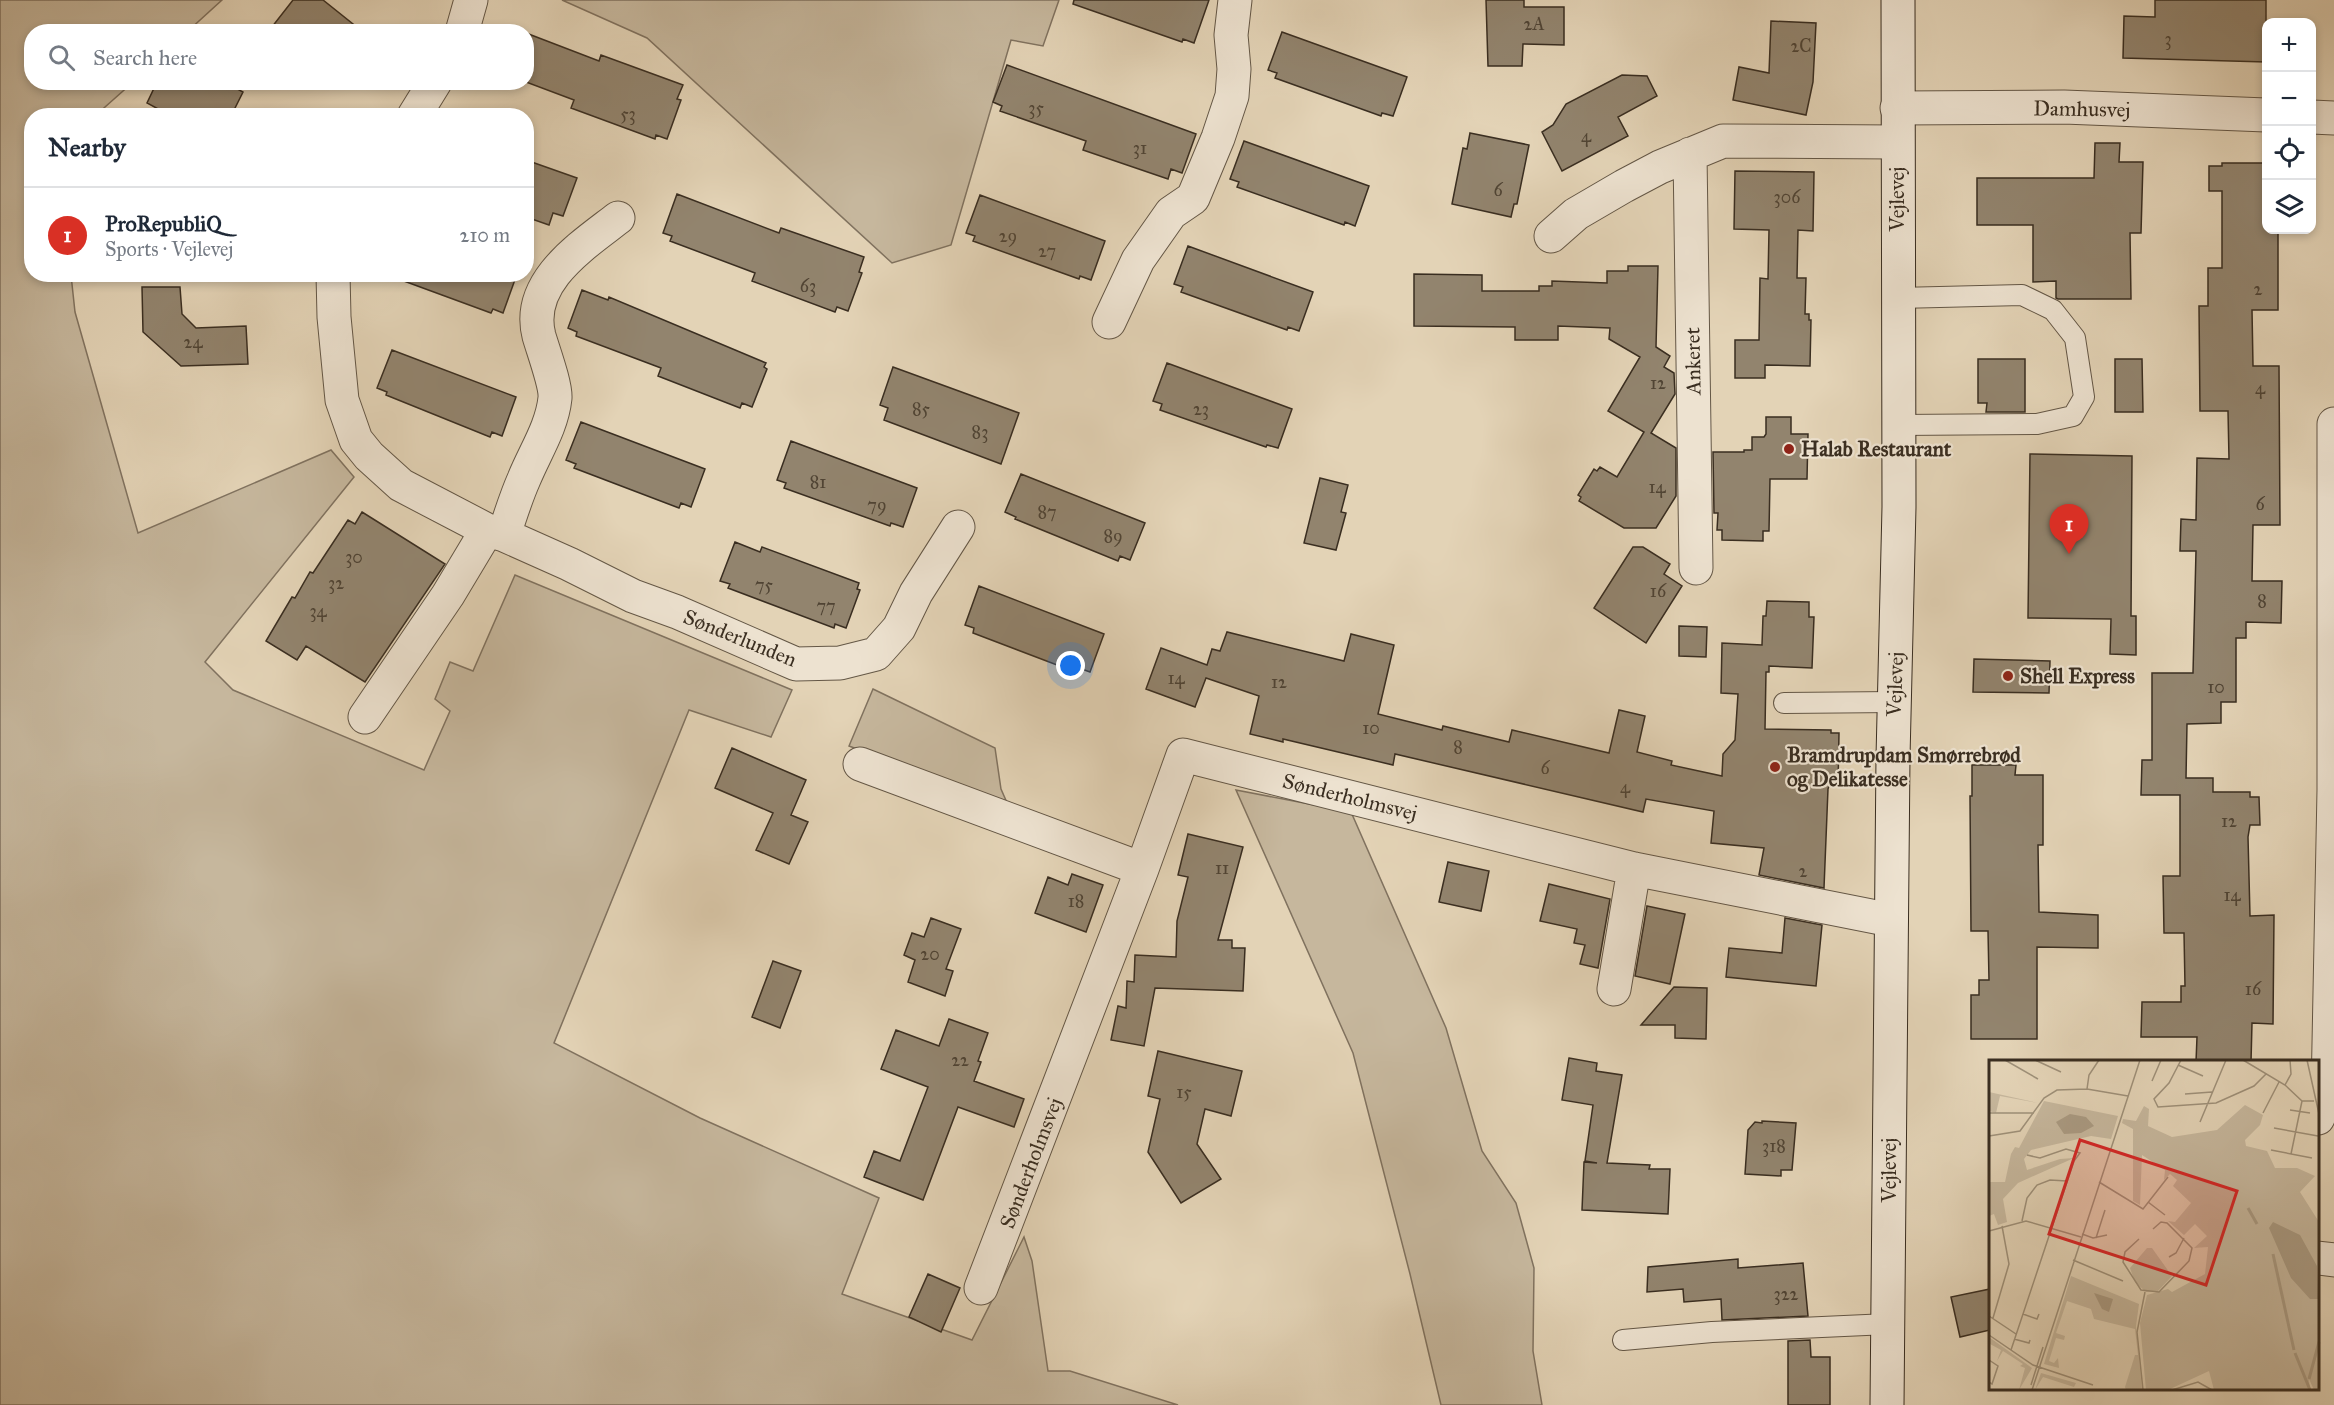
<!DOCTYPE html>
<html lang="en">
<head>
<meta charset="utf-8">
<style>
	:root { --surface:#fff; --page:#f6f6f7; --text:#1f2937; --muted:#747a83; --line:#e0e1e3; --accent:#d93025 }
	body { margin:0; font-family:"IM FELL Great Primer",serif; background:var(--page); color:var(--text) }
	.controls { position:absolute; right:18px; top:18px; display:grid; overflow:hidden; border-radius:12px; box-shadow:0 3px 9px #0003 }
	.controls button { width:54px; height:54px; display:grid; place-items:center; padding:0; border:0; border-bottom:2px solid var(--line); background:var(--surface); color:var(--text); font:30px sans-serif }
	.you { position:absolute; left:1071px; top:666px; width:21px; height:21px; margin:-15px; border:4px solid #fff; border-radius:50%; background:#1a73e8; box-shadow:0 0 0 9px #1a73e833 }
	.badge { display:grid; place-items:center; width:39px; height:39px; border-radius:50%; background:var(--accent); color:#fff; font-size:20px; font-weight:700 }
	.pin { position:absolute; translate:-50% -50px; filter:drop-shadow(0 2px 3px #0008) }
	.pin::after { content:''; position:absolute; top:32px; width:21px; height:18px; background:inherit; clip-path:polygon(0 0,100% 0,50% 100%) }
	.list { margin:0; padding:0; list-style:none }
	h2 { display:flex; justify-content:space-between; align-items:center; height:78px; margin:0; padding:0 24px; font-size:26px }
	h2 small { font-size:20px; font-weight:400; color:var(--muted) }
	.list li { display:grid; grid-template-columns:39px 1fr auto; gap:18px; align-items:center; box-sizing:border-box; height:96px; padding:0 24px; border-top:2px solid var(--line) }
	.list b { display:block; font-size:22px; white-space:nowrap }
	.list p { margin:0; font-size:20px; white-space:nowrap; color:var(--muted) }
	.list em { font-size:20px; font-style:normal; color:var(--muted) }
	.icon { flex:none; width:33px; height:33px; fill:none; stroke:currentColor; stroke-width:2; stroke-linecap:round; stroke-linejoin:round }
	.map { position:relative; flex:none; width:2334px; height:1405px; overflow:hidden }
	.search { position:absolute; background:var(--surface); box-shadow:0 3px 9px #0003; left:24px; top:24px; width:510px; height:66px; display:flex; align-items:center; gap:15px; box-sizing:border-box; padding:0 21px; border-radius:24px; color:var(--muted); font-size:22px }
	.panel { position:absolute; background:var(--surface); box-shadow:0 3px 9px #0003; left:24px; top:108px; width:510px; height:174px; border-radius:24px }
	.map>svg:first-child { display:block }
	.green { fill:#c6b79d; stroke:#80725f; stroke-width:1.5 }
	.building { fill:#92846e; stroke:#3a2e21; stroke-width:1.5 }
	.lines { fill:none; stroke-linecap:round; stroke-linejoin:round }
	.lane-casing { stroke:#645746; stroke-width:22 }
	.street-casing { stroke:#645746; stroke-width:35 }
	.secondary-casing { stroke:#3a2e21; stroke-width:35 }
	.lane { stroke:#ede2d0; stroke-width:20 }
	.street { stroke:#ede2d0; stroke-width:33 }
	.secondary { stroke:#ede2d0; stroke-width:33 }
	.poi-dot { fill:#8f2418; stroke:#ede2d0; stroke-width:2 }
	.labels { text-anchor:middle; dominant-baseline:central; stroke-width:4.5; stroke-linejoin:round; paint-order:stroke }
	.number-label { font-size:18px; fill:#504434 }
	.street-label { font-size:21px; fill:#3a2e21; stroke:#ede2d0 }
	.poi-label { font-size:21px; font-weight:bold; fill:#3a2e21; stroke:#ede2d0; text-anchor:start }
	.inset-river { fill:none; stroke:#aa9b83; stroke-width:3 }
	.inset-road { fill:none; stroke:#9f917a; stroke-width:1.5 }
	.view { fill:#d62828; fill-opacity:0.15; stroke:#d62828; stroke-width:3 }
	.inset-edge { fill:none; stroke:#3a2e21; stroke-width:3 }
</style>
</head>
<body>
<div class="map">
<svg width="2334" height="1405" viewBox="0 0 2334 1405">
	<rect width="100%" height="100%" fill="#e3d3b6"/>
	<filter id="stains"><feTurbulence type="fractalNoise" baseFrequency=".00333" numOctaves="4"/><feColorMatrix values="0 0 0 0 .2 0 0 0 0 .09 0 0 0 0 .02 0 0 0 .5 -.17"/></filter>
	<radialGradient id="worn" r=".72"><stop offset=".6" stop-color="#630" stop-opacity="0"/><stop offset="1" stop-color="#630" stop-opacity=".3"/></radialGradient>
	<path class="green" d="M0 0H222L188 31 32 32V82L132 83 96 115 32 116V274L71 275 75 312 138 533 331 450 354 477 205 662 233 690 424 770 450 711 435 699 450 662 473 671 515 575 792 690 771 737 689 710 554 1043 700 1118 879 1198 842 1294 972 1340 1024 1237 1032 1261 1048 1371H1070L1178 1405H0Z
		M562 0H1059L1043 46 1011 40 951 245 892 263 647 38Z
		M873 689 995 748 1001 789 1008 805 849 746Z
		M1236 790 1351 812 1446 1028 1482 1151 1516 1203 1534 1268 1533 1351 1542 1405H1441L1410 1274 1353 1053Z"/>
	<path class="building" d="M293 0H323L363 32H268Z
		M1074 0H1209L1194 43 1183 39 1182 42 1073 4Z
		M1486 0H1524V7H1564V45L1523 44 1522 66H1488Z
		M2155 0H2266V62L2123 58 2124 16 2155 17Z
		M1771 21 1816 23 1813 82 1806 115 1733 100 1739 67 1769 73Z
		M1282 32 1407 77 1393 116 1382 113 1381 116 1275 78 1277 73 1268 70Z
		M526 33 599 61 601 55 683 85 677 99 681 100 667 139 656 135 655 139 571 108 574 100 526 82Z
		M1007 65 1196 134 1182 173 1171 169 1168 179 1083 150 1086 141 1000 111 1002 106 993 102Z
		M1622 75 1647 76 1657 96 1618 117 1628 136 1562 171 1542 132 1553 125 1566 104Z
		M157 82H225L243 92 231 116H171L147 103Z
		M1470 133 1529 145 1517 204H1514L1511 217 1452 204 1463 148 1467 149Z
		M1244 141 1369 186 1355 226 1345 222 1344 225 1237 187 1239 182 1230 179Z
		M2095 143H2120L2119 162H2143L2141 233H2130L2131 299H2058L2056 298V281L2033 282V225H1977V178H2094Z
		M526 160 577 178 563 216 553 213 549 225 526 217Z
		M2222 163H2266V230H2278V310H2252L2253 366H2279L2280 525H2253L2252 581H2282L2281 623 2246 622V638H2236V702H2221V723L2187 724 2186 778H2213V792H2250V797H2259L2260 825H2250L2248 837 2250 916 2274 915 2273 1024 2252 1023 2251 1062H2196L2197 1037H2141L2142 1002H2181V986H2185L2184 933H2164L2163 876H2180V795H2141L2142 760H2152V673H2193L2196 551H2180L2181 519 2196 520 2197 458 2229 459 2228 411H2200L2199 306H2208V268H2222V191H2209V166H2222Z
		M1735 171 1814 172 1813 231 1798 230 1797 278H1806L1805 314H1809V320H1811L1810 366 1765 365V378H1735V340H1759L1760 278 1768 279 1769 230 1734 229Z
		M677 194 779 233 781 228 864 257 859 272 862 273 848 311 837 307 835 312 752 281 755 273 670 241 672 236 663 233Z
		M980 195 1105 241 1091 280 1080 276 1079 279 973 241 975 236 966 233Z
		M1188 246 1313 292 1299 331 1288 327 1287 330 1181 292 1183 287 1174 284Z
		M1628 266H1658L1656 347 1670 356 1664 367 1674 373 1675 394 1651 433 1676 448V496L1656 528H1624L1579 501 1581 497 1578 495 1594 469 1597 471 1600 467 1617 477 1644 432 1608 411 1640 357 1609 339 1610 328 1558 326V340H1515V327L1414 326V274L1482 275V291H1539V286H1552V281L1607 283V271H1628Z
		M394 274H517L503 313 493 309 491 313 393 277Z
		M142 287H180L182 314 196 328 246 326 248 364 181 366 143 332Z
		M582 290 608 300 609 297 766 363 764 367 767 369 752 407 742 403 740 408 658 376 661 368 576 336 577 332 568 328Z
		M392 350 516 397 502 436 492 432 490 437 386 395 387 392 377 388Z
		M1978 359H2025V412H1986L1987 403H1978Z
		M2115 359H2142L2143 412H2115Z
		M1167 363 1292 409 1278 448 1267 445 1266 447 1160 410 1162 404 1153 401Z
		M893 367 1019 413 1001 464 884 420 888 408 880 405Z
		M1766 417H1791V434H1808L1807 479H1770L1769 531H1763V541L1722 540V530H1717L1718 513H1714L1713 452H1744V450H1752V437H1764L1766 434Z
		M581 422 705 469 691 507 681 503 679 508 574 468 576 464 566 460Z
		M791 441 917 488 903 527 891 523 890 526 784 488 786 483 777 480Z
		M2030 454 2132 456 2131 616H2136V655L2110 654 2111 619 2028 618Z
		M1021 474 1145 523 1130 560 1120 556 1118 561 1015 519 1016 517 1005 512Z
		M1320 478 1348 485 1341 512 1346 513 1336 550 1304 543Z
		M362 512 445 564 365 682 306 646 297 660 266 641 292 597 295 598 310 572 313 573 348 520 355 524Z
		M735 542 760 552 762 547 859 583 857 589 860 590 846 628 835 624 834 628 728 588 730 584 720 581Z
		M1633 547H1643L1670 564 1664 574 1682 586 1646 643 1594 608Z
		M979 586 1104 634 1090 672 1079 668 1078 673 973 633 974 628 965 625Z
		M1767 601 1809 602V617H1814L1812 668 1769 666V672H1766L1765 729 1831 730V733H1839L1838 787 1829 786 1828 789 1824 888 1759 875 1764 848 1711 843 1714 811 1646 799 1643 812 1395 754 1393 765 1283 739V742L1250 734 1259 696 1206 678 1195 707 1146 689 1161 648 1207 665 1212 649 1220 651 1227 632 1344 661 1351 634 1394 645 1378 714 1442 730 1443 726 1509 742 1512 730 1609 753 1619 710 1645 716 1637 752 1672 761 1671 765 1722 776 1723 754 1735 740 1738 694 1721 693 1722 643 1762 645 1763 616H1766Z
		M1679 626 1707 627 1706 657 1679 656Z
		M1974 659 2050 661 2049 693 1973 692Z
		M732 748 806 780 791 815 808 822 789 864 756 850 773 813 715 788Z
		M1972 765H2016L2015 775H2043V845H2038L2039 912 2098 915V948L2037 947V1039H1971V995H1979V980H1989L1988 931H1971L1970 796H1972Z
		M1188 834 1243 847 1218 940H1232V948H1245L1243 991 1155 988 1144 1046 1111 1040 1118 1006 1126 1008 1127 981 1134 982 1135 955 1176 957 1177 921 1188 877 1178 875Z
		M1448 862 1489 871 1481 911 1439 902Z
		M1072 874 1103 885 1086 932 1035 913 1048 877 1068 885Z
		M1549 884 1610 899 1598 968 1580 964 1585 945 1574 943 1577 929 1540 921Z
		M1647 906 1685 914 1670 984 1635 976Z
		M931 918 961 929 946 969 953 971 945 996 908 982 915 960 904 955 912 933 924 937Z
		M1785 918 1822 925 1816 986 1726 977 1729 948 1782 953Z
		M773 961 801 971 780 1028 752 1017Z
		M1674 987 1707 988 1706 1039 1675 1038V1025H1641Z
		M949 1019 988 1033 978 1061 981 1062 974 1081 1024 1099 1014 1127 958 1107 923 1200 864 1177 874 1151 900 1161 928 1087 881 1069 896 1030 939 1046Z
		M1158 1051 1242 1071 1231 1116 1205 1109 1197 1144 1221 1179 1181 1203 1148 1152 1160 1099 1148 1096Z
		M1569 1058 1597 1063 1596 1071 1622 1075 1607 1163 1650 1165 1649 1169H1670L1668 1214 1582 1210 1584 1162 1597 1163 1585 1161 1593 1105 1562 1100Z
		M1762 1121 1796 1123 1792 1170H1781V1176L1745 1174 1748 1130 1755 1122 1762 1123Z
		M1738 1259V1268L1803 1263 1808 1316 1722 1320 1721 1299 1684 1302 1683 1289 1647 1292 1648 1267Z
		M928 1274 960 1288 941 1332 909 1317Z
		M1990 1289V1330L1960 1337 1951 1297Z
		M1810 1340 1811 1357H1830V1405H1788V1341Z"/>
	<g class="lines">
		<defs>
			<path id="lane" d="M1898 298 2022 295 2053 310 2075 338 2084 397 2073 416 2037 424 1898 425
				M1784 703 1894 702
				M1623 1340 1712 1332 1888 1324"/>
			<path id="street" d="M462 32 471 0
				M1897 108 2064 107 2266 115
				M414 116 435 82
				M2312 117 2334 118
				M1690 154 1696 568
				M1551 236 1576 214 1624 186 1660 167 1723 141 1897 142
				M333 274 334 317 342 400 356 440 369 456 401 485 487 530 504 535 569 564 633 596 677 612 796 664 840 663 876 654 899 628 916 593 958 527
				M1109 322 1138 260 1171 213 1193 198 1218 138 1232 96 1234 69 1231 35 1235 0
				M504 535C510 516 516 497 524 479 535 452 552 427 555 398 556 385 543 350 539 336 525 282 582 246 618 218
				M365 717 448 595 487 530
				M860 764 1142 869
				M1614 989 1634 869
				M2318 1118 2328 1094 2334 790V424
				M2318 1258 2334 1260
				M981 1288 1142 869 1183 755 1634 869 1891 920"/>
			<path id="secondary" d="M1887 1405 1893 757 1899 507 1898 0"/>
		</defs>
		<use href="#lane" class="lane-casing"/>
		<use href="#street" class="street-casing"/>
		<use href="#secondary" class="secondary-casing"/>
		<use href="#lane" class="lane"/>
		<use href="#street" class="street"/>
		<use href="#secondary" class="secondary"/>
	</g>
	<g class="poi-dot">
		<circle cx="1789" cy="449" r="6"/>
		<circle cx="2008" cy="676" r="6"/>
		<circle cx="1775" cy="767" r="6"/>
	</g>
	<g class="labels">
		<g class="number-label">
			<text x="1534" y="24">2A</text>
			<text x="2168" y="39">3</text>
			<text x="1801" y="46">2C</text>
			<text x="1036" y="108">35</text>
			<text x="628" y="114">53</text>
			<text x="1586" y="136">4</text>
			<text x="1140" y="148">31</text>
			<text x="1498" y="190">6</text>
			<text x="1787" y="197">306</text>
			<text x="1008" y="236">29</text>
			<text x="1047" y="251">27</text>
			<text x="808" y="286">63</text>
			<text x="2258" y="289">2</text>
			<text x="193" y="342">24</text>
			<text x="1658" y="383">12</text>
			<text x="2260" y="388">4</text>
			<text x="921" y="409">85</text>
			<text x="1201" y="409">23</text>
			<text x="980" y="432">83</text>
			<text x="818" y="482">81</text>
			<text x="1657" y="487">14</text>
			<text x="2260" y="504">6</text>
			<text x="877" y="505">79</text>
			<text x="1047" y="512">87</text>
			<text x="1113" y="536">89</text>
			<text x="354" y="557">30</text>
			<text x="336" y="583">32</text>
			<text x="764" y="585">75</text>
			<text x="1658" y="591">16</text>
			<text x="2262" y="601">8</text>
			<text x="826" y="606">77</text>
			<text x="318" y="611">34</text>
			<text x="1176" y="678">14</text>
			<text x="1279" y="682">12</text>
			<text x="2216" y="687">10</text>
			<text x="1371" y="728">10</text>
			<text x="1458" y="747">8</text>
			<text x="1545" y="768">6</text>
			<text x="1625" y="787">4</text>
			<text x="2229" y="821">12</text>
			<text x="1222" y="868">11</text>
			<text x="1803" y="871">2</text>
			<text x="2232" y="895">14</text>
			<text x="1076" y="901">18</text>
			<text x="930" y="954">20</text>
			<text x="2253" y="989">16</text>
			<text x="960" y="1060">22</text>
			<text x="1184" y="1092">15</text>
			<text x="1774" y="1146">318</text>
			<text x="1786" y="1294">322</text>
		</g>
		<g class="street-label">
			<text transform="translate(2082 109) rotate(1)">Damhusvej</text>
			<text transform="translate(1897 199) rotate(-90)">Vejlevej</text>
			<text transform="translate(1693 361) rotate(-91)">Ankeret</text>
			<text transform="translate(740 638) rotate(22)">Sønderlunden</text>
			<text transform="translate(1895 684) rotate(-88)">Vejlevej</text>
			<text transform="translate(1350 797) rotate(14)">Sønderholmsvej</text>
			<text transform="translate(1031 1163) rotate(-69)">Sønderholmsvej</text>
			<text transform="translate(1889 1170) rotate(-90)">Vejlevej</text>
		</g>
		<g class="poi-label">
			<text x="1801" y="449">Halab Restaurant</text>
			<text x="2020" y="676">Shell Express</text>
			<text x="1787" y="755">Bramdrupdam Smørrebrød<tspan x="1787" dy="24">og Delikatesse</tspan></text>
		</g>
	</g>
	<g transform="translate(1989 1060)">
		<rect width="330" height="330" fill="#e3d3b6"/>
		<path d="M0 32 49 43 11 36 7 53 0 51ZM55 41 129 56 122 79 102 76 42 90 35 99 38 110 71 99 85 98 29 123 14 139 18 162 9 165 5 154 0 156V122H16L22 94 26 87 30 88ZM256 45 274 55 271 65 256 80 257 86 278 91 286 108H308L326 116 311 132 330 162V330H325L320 319 321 330H225L220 311 179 330H157L151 263 158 235 179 229 183 232 216 214 219 187 205 188 218 176 206 164 195 175 179 161 186 162 202 143 184 126 188 120 181 114 175 120 176 110 153 95 151 145 144 141V69L133 63 134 59 147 61 155 46 160 49 159 66 183 77 228 70ZM158 188H163L183 216 169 231 157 232 146 222 141 208ZM82 216 150 244 147 266 153 330H137L136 327 146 295H149L146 269 105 259 102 249 78 241 67 273 76 276 75 280 67 278 60 301 65 303 69 298 70 308 55 304ZM0 277 43 308 30 330 36 308 31 306 34 304 14 291 8 301 12 290 1 284ZM52 313 87 323 85 327 54 317 46 330Z" fill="#c6b79d"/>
		<path d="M81 54 97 57 105 66 92 73 75 74 67 62ZM284 162 311 175 328 206 329 239H321L302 218 280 168ZM105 233 124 239 120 252 113 249Z" fill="#aa9b83"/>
		<path class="inset-river" d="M259 148 268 164M284 194 305 290M306 293 321 330M320 319 330 282"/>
		<path class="inset-road" d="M16 0 49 19M46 0 72 12M192 0 180 23 165 39 169 47 227 43 265 26 277 14M254 0 296 25 313 41H325M318 0 330 54M189 5 214 16M163 21 172 0M296 25 302 14 301 0M98 29 100 15 110 0M196 34 223 32M301 50 321 53M0 53H45M274 53 290 22M211 62 237 0M285 68 329 76M0 76 31 71 55 38 68 30 98 29 139 36M282 90 323 98M302 94 313 41M110 122 154 149 179 117M159 142 176 155M33 161 38 138 48 125 61 120 78 121M0 171 37 161 92 177M93 174 104 178 118 175M107 178 116 150M150 179 136 192 134 202 152 230 170 232 200 201 203 188 178 163 172 162 164 169M180 197 187 193 195 178M84 200 134 221M34 254 48 259 50 254M0 256 27 274M4 258 20 204 13 166M0 275 44 305 104 325M25 279 40 283 41 280M22 290 85 101 91 93 77 89 51 98 38 95M0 300 9 306 3 324 0 322M42 325 54 287M43 330 151 0M154 330 148 272 156 232M183 330 209 322 223 330"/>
		<path class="view" d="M91 80 248 131 217 225 60 174Z"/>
		<rect width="330" height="330" class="inset-edge"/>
	</g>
	<rect width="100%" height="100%" filter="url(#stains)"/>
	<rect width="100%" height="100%" fill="url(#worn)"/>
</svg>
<div class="controls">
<button>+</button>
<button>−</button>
<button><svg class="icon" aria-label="locate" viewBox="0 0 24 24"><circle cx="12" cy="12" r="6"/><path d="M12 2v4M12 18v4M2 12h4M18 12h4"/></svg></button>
<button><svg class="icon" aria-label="layers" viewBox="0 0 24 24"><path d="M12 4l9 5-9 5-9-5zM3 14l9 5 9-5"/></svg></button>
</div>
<div class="you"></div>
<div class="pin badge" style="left:2069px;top:554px">1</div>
<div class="search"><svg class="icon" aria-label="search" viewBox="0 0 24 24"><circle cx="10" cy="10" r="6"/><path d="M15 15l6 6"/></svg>Search here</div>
<section class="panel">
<h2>Nearby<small></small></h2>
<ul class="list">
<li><span class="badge">1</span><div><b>ProRepubliQ</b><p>Sports · Vejlevej</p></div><em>210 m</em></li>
</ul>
</section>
</div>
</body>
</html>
